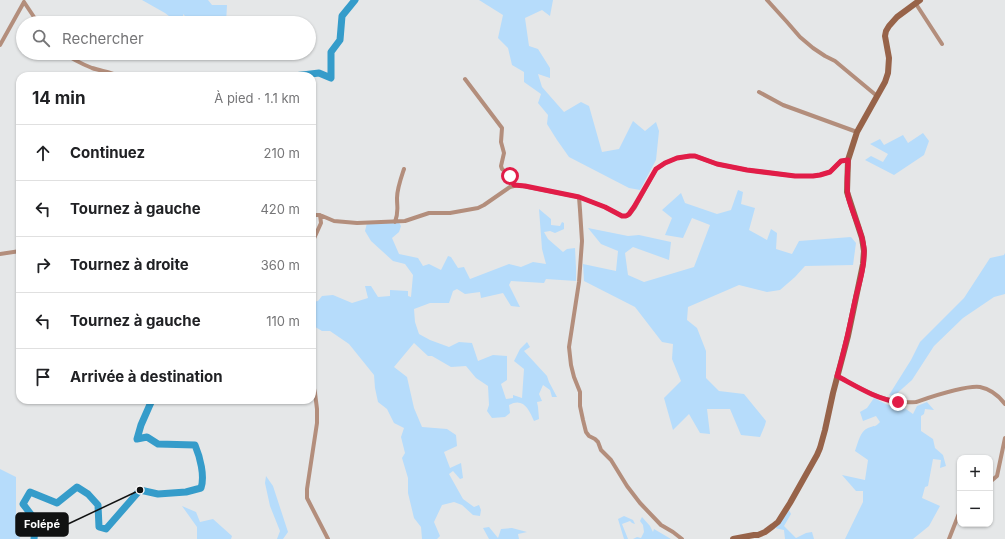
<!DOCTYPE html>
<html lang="fr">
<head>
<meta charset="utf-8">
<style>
	:root { --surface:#fff; --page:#f6f6f6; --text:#202124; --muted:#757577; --line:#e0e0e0 }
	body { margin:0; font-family:Inter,sans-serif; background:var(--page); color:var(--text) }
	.controls { position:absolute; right:12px; bottom:12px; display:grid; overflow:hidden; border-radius:8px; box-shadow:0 1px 3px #0004 }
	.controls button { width:36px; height:36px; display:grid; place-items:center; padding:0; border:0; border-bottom:1px solid var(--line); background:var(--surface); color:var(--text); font:20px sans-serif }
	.stop { position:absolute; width:12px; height:12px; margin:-9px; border:3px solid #e11d48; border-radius:50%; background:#fff }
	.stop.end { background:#e11d48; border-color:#fff; box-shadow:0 1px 4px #0008 }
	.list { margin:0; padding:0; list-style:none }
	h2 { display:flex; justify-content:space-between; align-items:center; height:52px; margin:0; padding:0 16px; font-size:17px }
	h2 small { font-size:13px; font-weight:400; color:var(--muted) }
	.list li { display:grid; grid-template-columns:26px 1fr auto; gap:12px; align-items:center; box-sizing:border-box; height:56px; padding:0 16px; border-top:1px solid var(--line) }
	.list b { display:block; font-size:15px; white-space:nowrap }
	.list em { font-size:13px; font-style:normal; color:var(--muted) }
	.icon { flex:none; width:22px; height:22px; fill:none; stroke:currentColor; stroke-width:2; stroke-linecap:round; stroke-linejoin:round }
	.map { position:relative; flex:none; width:1005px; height:539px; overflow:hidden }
	.search { position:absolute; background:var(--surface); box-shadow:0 1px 3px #0004; left:16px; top:16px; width:300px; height:44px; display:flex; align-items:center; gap:10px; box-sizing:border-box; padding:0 14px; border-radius:22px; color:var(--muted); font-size:15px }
	.panel { position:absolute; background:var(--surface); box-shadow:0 1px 3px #0004; left:16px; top:72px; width:300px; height:332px; border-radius:12px }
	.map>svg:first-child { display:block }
	.green { fill:#b6dcfb }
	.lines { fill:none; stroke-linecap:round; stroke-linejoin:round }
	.river { stroke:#359cca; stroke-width:7 }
	.street { stroke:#b38e7c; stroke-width:4 }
	.secondary { stroke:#976349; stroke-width:6 }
	.route { stroke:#e11d48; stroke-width:5 }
	.leader { fill:none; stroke:#111212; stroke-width:1.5 }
	.callout-dot { fill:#111212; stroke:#fff; stroke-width:1.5 }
	.callout { fill:#111212; stroke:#111212; stroke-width:1.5 }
	.callout-label { font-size:11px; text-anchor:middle; font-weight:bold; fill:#fff }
</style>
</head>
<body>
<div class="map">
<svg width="1005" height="539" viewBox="0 0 1005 539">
	<rect width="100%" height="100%" fill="#e5e7e8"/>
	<path class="green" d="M142 0H208L212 5H227L226 23H195L197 19 190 16 187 18 183 14V20L182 23H178L165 13Z
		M479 0H553L550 16 542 10 525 18 529 46 538 49 550 68V78L538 74 542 87 564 112 581 102 589 106 602 152 619 149 633 121 645 131 656 122 659 131 656 160 640 190 629 188 569 157 557 140 547 124 548 115 538 103 541 94 524 82V72L512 65 508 48 498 38 503 15Z
		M923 133 929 141 924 155 894 175 865 160 871 156 883 162 888 154 870 144 880 139 884 145 903 135 908 143Z
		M738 190 743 192 741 204 755 208 749 230 767 240 771 229 777 233 776 249 792 254 799 241 851 237 856 243 853 265 805 266 795 277 780 290 767 292 739 285 688 307 687 320 697 328 706 351V378L719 391 744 394 766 421 765 425 760 437 741 435 730 409H707L710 434 700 433 689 414 673 430 664 398 681 381 672 359 673 344 662 342 635 307 584 281 583 264 616 271 618 251 601 244 588 228 628 236 639 235 671 242 669 260 633 247 625 253 628 275 644 282 694 267 710 225 692 218 683 238 665 235 672 218 662 210 681 193 685 203 717 214 731 210Z
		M539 209 551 219V225L560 226 562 222 564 223V229L555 233 550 231 544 232 548 239 563 252 567 249 575 248 576 268V281L546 279 544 283 511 281 509 285 520 307 511 306 503 293 481 298 480 292 465 294 457 289 453 291 449 303H430L414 309 415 322 419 334 430 340 449 347 459 342 472 343 478 361 493 355 507 356V380L501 384 506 399 513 398V395L522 398 524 369 514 361 520 349 527 342 530 347 524 351 547 376 549 382 557 397H552L550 390 543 385 539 394 542 401 537 402 538 407 539 419 534 421C529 409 523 397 509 405L510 413 505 417 492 418 487 411 489 405 488 386 476 378 466 366 451 367 432 356H428L414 343 394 367 407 377 414 408 422 427 447 429 456 435 457 446 444 452 450 468 461 463 463 478 460 479 453 471 449 474 463 499 474 507 479 505 481 510 480 516 473 515 462 505 454 502 442 505 434 522 440 536 437 539H422L421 527 414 518 408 493V478L402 458 405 453 401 437 404 428 394 423 387 409 378 402 375 388 374 375 349 344 330 331H322L312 325V302L318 301 322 296 333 295 352 303 368 298 365 286H371L378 297 390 296V290L408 291V296L411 297 413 275 405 264 393 261 371 241 365 231 367 223H379L397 219 401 226 399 232 392 238 399 254 418 258 423 266 429 264 441 270 448 256 451 257 458 268 464 267 470 279 509 264 521 267 533 262 546 264 542 249Z
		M1005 253V294L994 297 963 318 934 346 912 380 894 396 889 395 911 360 920 342 964 298 990 258 1004 255Z
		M874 398 888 405 903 407 913 414 917 406 927 402 934 410 925 409 924 414 921 416V431L933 439 935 448 943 455 946 466 940 468 941 460 933 459 928 486 925 487 922 498 940 506 929 526 913 539H845L863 502V491H856L842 475 865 480 868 460 855 451C858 443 860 431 868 428 874 425 875 428 880 422L876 416 863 421 860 412 867 408Z
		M0 469 16 477V514L20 539H0Z
		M266 476 273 486 288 532 283 539H277L280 531 270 506 265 483Z
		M182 506 196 512 200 522 213 519 232 536 231 539H197V527Z
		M789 510 791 514 784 526 796 538 806 533 812 532 814 539H785L784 530 775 528Z
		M624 516 633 520 635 524 632 523 630 521 622 524 628 539H624L618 519Z
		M642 517 650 526 653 532 654 529 671 539H633L637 537 641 538 644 532 643 525 640 521Z
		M489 527 498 538 501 529 512 528 527 532 518 534 519 539H489L483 528Z"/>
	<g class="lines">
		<path class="river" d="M294 76 319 73 331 78V52L340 40 342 16 355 0
			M34 539 36 521 23 504 30 492 57 503 77 487 88 494 98 505 99 527 106 529 140 490 158 494 186 492 201 488C205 476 200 457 195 445L158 444 147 437 137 439 141 425 152 400"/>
		<path class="street" d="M767 0 787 22 800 37 813 48 825 56 835 61 877 96
			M24 2 38 23
			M916 4 942 44
			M0 45 24 2
			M64 53C72 59 82 64 92 68 101 71 111 72 119 76
			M465 79 502 128 501 142 504 153 501 166 502 169 510 176 514 185
			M759 92 783 105 857 132
			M579 197 580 210 582 241 579 282 569 347 571 365 574 377 580 392V406L583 420 586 432 589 436 595 439 598 442 601 450 611 460 627 486 640 503 661 525 673 532 682 539
			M312 215H320L334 221 357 223 405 221 429 213H450L478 208 484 205 510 187 518 185 579 197 605 207 622 216H627L629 215 635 207 656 169 665 163 677 158 690 156H695L717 164 747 170 795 176H813L820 175 830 172 841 161 848 160
			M395 222C399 211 397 209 397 198 397 189 401 178 404 169
			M312 243 321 223 320 215
			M0 254 20 251
			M837 376C863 390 886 405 916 402 931 397 965 385 980 387 990 389 999 396 1005 404
			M312 380 315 393 317 409V423L307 489V498L328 539
			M990 482 997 476 1005 438
			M949 539 960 511"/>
		<path class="secondary" d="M733 539 754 535H758L765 532 773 526 778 522 790 503 817 455 820 448 825 430 833 393 848 336 863 264 864 251 862 238 847 192 848 160 857 132 885 82 888 73 889 58 885 36 886 31 889 26 897 17 920 0"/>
	</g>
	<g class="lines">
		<path class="route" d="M510 176 514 185 525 186 579 197 605 207 622 216H626L629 214 634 207 656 169 665 163 677 158 690 156H695L717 164 747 170 795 176H813L820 175 830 172 841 161 848 160C848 171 846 184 848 196 852 214 862 230 864 248 865 265 860 281 856 296 850 323 845 350 837 376 856 386 876 399 898 402"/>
	</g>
	<path class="leader" d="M140 490L68 524"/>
	<circle class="callout-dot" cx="140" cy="490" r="4"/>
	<rect class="callout" x="16" y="513" width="52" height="23" rx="4"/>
	<g class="callout-label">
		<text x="42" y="528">Folépé</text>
	</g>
</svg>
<div class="controls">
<button>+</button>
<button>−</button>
</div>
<div class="stop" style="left:510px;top:176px"></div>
<div class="stop end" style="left:898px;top:402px"></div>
<div class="search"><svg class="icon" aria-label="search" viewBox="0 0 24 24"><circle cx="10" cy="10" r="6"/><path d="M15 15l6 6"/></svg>Rechercher</div>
<section class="panel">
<h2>14 min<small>À pied · 1.1 km</small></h2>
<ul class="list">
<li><svg class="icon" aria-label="ahead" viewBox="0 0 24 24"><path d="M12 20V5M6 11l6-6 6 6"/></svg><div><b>Continuez</b></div><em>210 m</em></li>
<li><svg class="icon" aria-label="left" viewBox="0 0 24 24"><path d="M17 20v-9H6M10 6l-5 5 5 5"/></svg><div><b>Tournez à gauche</b></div><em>420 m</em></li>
<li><svg class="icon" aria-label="right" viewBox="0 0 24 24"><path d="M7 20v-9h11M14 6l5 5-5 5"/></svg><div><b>Tournez à droite</b></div><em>360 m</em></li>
<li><svg class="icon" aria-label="left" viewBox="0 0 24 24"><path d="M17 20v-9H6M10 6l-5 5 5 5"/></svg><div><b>Tournez à gauche</b></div><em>110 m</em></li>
<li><svg class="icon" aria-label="arrive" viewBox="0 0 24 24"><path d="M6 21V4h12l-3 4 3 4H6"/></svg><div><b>Arrivée à destination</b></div></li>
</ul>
</section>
</div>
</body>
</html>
